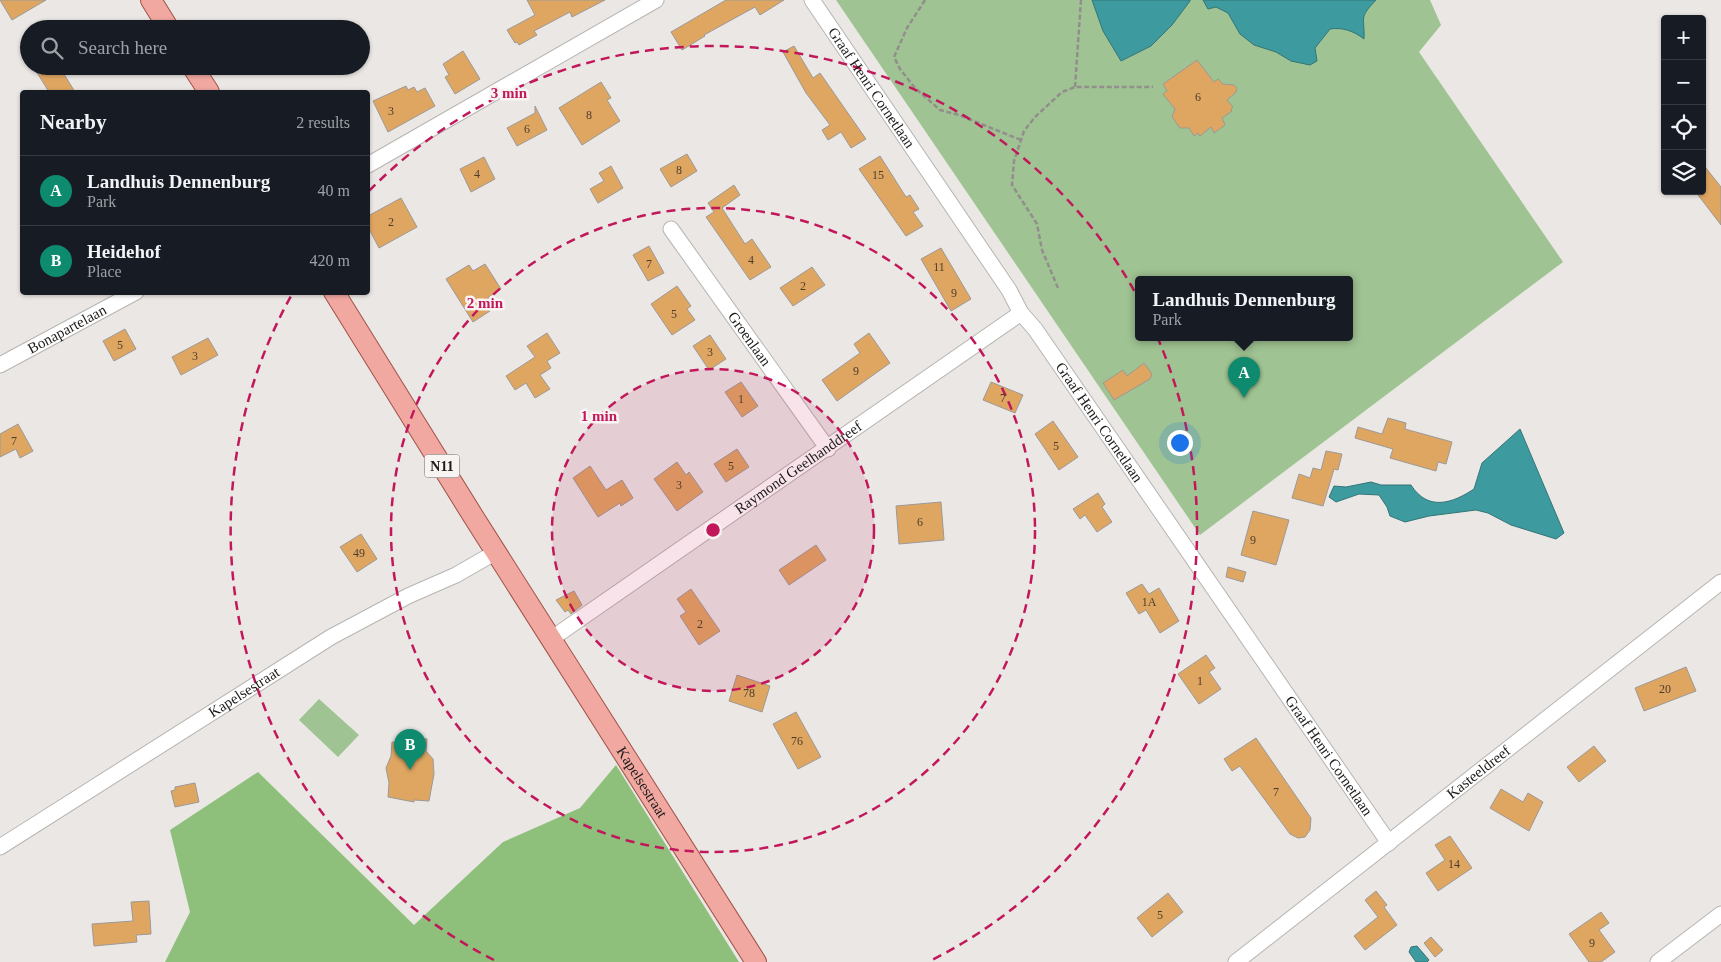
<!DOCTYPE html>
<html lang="en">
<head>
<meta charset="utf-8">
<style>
	:root { --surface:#171b24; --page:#20242c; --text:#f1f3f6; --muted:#9ea1a6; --line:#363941; --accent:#0e8b6f }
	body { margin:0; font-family:"Times New Roman",serif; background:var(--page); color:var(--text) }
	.controls { position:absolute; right:15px; top:15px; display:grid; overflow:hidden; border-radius:5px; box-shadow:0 1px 4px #0004 }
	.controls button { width:45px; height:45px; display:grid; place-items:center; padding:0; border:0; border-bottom:1px solid var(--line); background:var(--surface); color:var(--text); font:25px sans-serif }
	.you { position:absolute; left:1179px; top:442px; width:18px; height:18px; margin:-12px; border:4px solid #fff; border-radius:50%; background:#1a73e8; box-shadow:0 0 0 8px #1a73e833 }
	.badge { display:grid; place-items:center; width:32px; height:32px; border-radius:50%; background:var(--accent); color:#fff; font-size:16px; font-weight:700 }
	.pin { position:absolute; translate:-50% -41px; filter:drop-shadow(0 1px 2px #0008) }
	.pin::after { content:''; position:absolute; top:26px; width:18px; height:15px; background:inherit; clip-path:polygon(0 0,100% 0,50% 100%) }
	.popup { position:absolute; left:1135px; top:276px; width:218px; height:65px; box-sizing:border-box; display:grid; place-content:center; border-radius:5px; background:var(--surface); filter:drop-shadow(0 1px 4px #0005); font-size:16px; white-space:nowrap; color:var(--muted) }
	.popup b { font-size:19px; color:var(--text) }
	.popup::after { content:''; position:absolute; left:50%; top:100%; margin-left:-10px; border:10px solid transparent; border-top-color:var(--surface) }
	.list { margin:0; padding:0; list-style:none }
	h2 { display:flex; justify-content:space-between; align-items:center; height:65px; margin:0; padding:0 20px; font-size:21px }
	h2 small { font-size:16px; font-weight:400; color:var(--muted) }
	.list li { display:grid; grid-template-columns:32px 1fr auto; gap:15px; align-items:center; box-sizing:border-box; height:70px; padding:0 20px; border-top:1px solid var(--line) }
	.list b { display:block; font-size:19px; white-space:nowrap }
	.list p { margin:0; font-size:16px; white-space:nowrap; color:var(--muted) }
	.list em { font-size:16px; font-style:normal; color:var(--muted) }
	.icon { flex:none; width:28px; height:28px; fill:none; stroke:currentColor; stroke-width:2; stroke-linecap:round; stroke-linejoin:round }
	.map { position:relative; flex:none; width:1721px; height:962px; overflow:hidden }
	.search { position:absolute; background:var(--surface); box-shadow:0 1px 4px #0004; left:20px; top:20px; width:350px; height:55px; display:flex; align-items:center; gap:12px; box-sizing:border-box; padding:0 18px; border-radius:28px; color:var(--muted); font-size:19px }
	.panel { position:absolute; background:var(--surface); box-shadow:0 1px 4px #0004; left:20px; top:90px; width:350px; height:205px; border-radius:5px }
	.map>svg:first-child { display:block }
	.green { fill:#9fc392; fill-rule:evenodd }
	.forest { fill:#8ec07b }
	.water { fill:#3d9b9f; stroke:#337577 }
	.building { fill:#dfa662; stroke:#9c9997 }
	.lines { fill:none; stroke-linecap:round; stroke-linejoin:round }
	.minor-casing { stroke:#b7b5b2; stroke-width:17 }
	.major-casing { stroke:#a05148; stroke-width:22 }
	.path { stroke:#918e8c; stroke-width:2.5; stroke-dasharray:5 2.5; stroke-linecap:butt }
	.minor { stroke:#fff; stroke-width:15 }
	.major { stroke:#f1a8a0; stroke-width:20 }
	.ring { fill:none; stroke:#c2185b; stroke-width:2.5; stroke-dasharray:9 6 }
	.labels { text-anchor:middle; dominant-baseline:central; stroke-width:5; stroke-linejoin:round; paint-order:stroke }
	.number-label { font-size:12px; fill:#4d3e2c }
	.shield { fill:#f7f4f2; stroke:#5e5c5b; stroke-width:1 }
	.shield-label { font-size:14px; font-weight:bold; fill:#1c1b1a }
	.street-label { font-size:15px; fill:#1c1b1a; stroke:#f7f4f2 }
	.centre { fill:#c2185b; stroke:#f7f4f2; stroke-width:2.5 }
	.ring-label { font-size:15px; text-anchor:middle; font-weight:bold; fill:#c2185b; stroke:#f7f4f2; stroke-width:5; stroke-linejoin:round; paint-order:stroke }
</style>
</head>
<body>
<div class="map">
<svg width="1721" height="962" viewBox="0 0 1721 962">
	<rect width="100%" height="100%" fill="#eae7e4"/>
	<path class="green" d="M836 0H1430L1441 25 1419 52 1563 262 1200 535ZM1139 279H1349V337H1139Z
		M319 699 359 735 338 757 299 720Z"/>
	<path class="forest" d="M616 765 739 962H165L190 912 170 830 258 772 414 925 503 842 580 808Z"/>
	<path class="water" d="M1092 0H1190V1L1172 25 1151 46 1121 61 1103 31Z
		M1203 0H1376C1358 19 1365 16 1364 39 1354 31 1342 27 1330 29L1315 48 1317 61 1310 65 1291 61 1276 52 1254 45 1240 34 1228 13 1216 7 1208 9Z
		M1520 429 1564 533 1556 539 1511 525 1488 513 1476 510 1429 516 1405 522 1390 516 1387 507 1379 495 1359 494 1336 502 1329 497 1334 486 1346 487 1371 482 1381 485H1411C1428 512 1453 503 1474 489L1482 463Z
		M1417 946 1429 960 1427 962H1416L1409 952 1411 947Z"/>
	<path class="building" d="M0 0H46L12 20Z
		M527 0H605L572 17 570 12 534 31 537 35 519 45 517 42 515 43 507 30 535 15Z
		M726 0H784L760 15 755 7 704 35 705 36 682 50 671 32Z
		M794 46 813 78 820 73 866 139 851 148 841 132 828 140 822 130 830 125 806 93 783 52Z
		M463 51 480 79 455 94 445 77 449 75 443 64Z
		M1197 60 1214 82 1218 79 1223 84 1234 85 1237 88 1236 92 1227 100 1233 107 1231 109 1232 111 1222 118 1225 125 1214 133 1211 127 1200 136 1198 133 1194 136 1189 128H1180L1172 117 1175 109 1163 94 1167 91 1163 84Z
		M33 66H59L75 92H49Z
		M601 82 611 98 607 100 620 121 582 145 559 108Z
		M406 86 408 90 414 87 417 92 425 88 435 106 388 132 373 101Z
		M535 106 547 130 517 146 507 128 535 113Z
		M687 154 697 171 671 187 660 169Z
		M880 156 906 197 910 195 919 209 913 212 923 226 906 236 859 169Z
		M484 157 495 179 471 192 460 169Z
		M1702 163 1721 187V225L1695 191H1702Z
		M611 166 623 188 598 203 590 189 604 181 599 173Z
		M734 185 740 195 722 208 745 244 752 239 771 267 750 280 706 217 714 212 708 203Z
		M401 198 417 227 379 248 368 227V216Z
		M649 246 664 273 648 281 633 255Z
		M941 248 971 299 951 311 921 259Z
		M485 264 501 289 483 301 490 311 473 322 446 279 469 265 473 271Z
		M812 267 825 285 793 306 780 288Z
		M677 286 691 306 687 309 695 320 672 335 651 304Z
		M125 329 136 349 114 361 103 341Z
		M547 333 560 353 547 361 551 368 540 375 550 389 535 398 526 383 515 390 506 376 535 357 527 346Z
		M869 333 890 363 837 401 822 380 860 353 854 344Z
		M710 335 726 359 709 370 693 346Z
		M208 338 218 355 181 375 172 357Z
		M1144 363 1152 374 1150 379 1114 400 1103 383 1123 370 1127 376Z
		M741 382 758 406 742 417 725 392Z
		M991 382 1023 395 1015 413 983 400Z
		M1388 418 1406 423 1405 429 1452 442 1446 464 1438 462 1436 471 1390 458 1393 449 1355 438 1358 427 1382 434Z
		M1053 421 1078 457 1059 470 1035 434Z
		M18 424 33 451 20 458 16 449 0 457V434Z
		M737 449 749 467 726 482 714 464Z
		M1326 451 1342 454 1338 470 1334 469 1323 506 1292 498 1299 474 1310 478 1313 468 1321 470Z
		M677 462 686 475 689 472 703 492 677 511 654 479Z
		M590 466 606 490 622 480 633 498 621 506 620 503 598 517 573 478Z
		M1098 493 1105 504 1102 507 1112 522 1097 532 1085 515 1080 519 1073 509Z
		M941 502 944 540 899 544 896 506Z
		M1253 511 1289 520 1276 565 1241 555Z
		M361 534 377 559 357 572 340 547Z
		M816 545 826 560 789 585 779 570Z
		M1228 567 1246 572 1243 582 1226 577Z
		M1142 584 1149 594 1159 588 1179 621 1160 633 1146 610 1139 614 1126 593Z
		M691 589 720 631 699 645 680 616 686 612 677 599Z
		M574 591 582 605 571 614 568 610 565 612 556 600Z
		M1206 655 1215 668 1209 672 1221 689 1199 704 1178 674Z
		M1686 667 1696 691 1644 711 1635 688Z
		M737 675 770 686 762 712 729 701Z
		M796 712 821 757 798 769 773 724Z
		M411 738 427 739 426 751 433 759 434 774 429 801 414 800V802L388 797 389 783 386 768 391 756 392 742 411 744Z
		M1256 738 1311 818 1310 830 1305 837 1298 838 1290 834 1240 766 1232 771 1224 759Z
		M1594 746 1606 761 1579 782 1567 767Z
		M195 783 199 802 175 807 171 791 175 790V787Z
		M1501 789 1523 802 1528 793 1543 802 1529 831 1490 808Z
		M1450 836 1472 868 1438 891 1426 873 1445 860 1435 845Z
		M1376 891 1387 905 1384 907 1397 925 1365 950 1354 936 1378 917 1365 900Z
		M1168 893 1183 912 1152 937 1137 918Z
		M149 901 151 934 136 935 137 942 94 946 92 924 133 921 131 902Z
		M1601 912 1609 923 1599 930 1615 952 1601 962H1589L1569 934Z
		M1431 937 1443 950 1435 957 1424 943Z"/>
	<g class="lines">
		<defs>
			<g id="minor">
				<path id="s1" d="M812 0 1009 290 1021 313 1035 329 1389 843"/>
				<path d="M368 165 656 0"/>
				<path id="s2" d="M671 229 828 449"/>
				<path id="s3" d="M0 365 136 292"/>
				<path id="s4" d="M551 639 1021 313"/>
				<path id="s5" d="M0 847 331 637 408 596 456 575 496 552"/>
				<path id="s6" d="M1236 962 1721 582"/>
				<path d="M1658 962 1721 914"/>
			</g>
			<g id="major">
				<path d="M151 0 169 29"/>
				<path d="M192 66 209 92"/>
				<path id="s7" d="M334 292 473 516 756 962"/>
			</g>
		</defs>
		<use href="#minor" class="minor-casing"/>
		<use href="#major" class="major-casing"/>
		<path class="path" d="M925 0 907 28 894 57 900 69 915 88 940 110 959 115 1021 140
			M1075 87 1081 0
			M1058 288 1042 250 1037 224 1012 185 1014 161 1024 131 1035 117 1062 92 1075 87H1153"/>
		<use href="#minor" class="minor"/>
		<use href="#major" class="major"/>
	</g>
	<circle cx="713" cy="530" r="161" fill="#c2185b" fill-opacity=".12"/>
	<g class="ring">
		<circle cx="713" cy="530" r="161"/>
		<circle cx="713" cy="530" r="322"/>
		<path d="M494 960A483 483 0 0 1 291 296M369 191A483 483 0 1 1 932 960"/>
	</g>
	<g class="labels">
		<g class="number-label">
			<text x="1198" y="97">6</text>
			<text x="391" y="111">3</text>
			<text x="589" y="115">8</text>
			<text x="527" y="129">6</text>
			<text x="679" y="170">8</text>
			<text x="477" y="174">4</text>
			<text x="878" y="175">15</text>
			<text x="391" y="222">2</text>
			<text x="751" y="260">4</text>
			<text x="649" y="264">7</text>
			<text x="939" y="267">11</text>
			<text x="803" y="286">2</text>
			<text x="954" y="293">9</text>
			<text x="674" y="314">5</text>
			<text x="120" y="345">5</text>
			<text x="710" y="352">3</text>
			<text x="195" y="356">3</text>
			<text x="856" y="371">9</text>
			<text x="1003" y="398">7</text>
			<text x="741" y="399">1</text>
			<text x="14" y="441">7</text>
			<text x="1056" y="446">5</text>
			<text x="731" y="466">5</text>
			<text x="679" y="485">3</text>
			<text x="920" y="522">6</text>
			<text x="1253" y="540">9</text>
			<text x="359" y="553">49</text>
			<text x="1149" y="602">1A</text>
			<text x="700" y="624">2</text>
			<text x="1200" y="681">1</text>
			<text x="1665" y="689">20</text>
			<text x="749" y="693">78</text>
			<text x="797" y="741">76</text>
			<text x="1276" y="792">7</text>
			<text x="1454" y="864">14</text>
			<text x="1160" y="915">5</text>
			<text x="1592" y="943">9</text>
		</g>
		<rect class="shield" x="424.5" y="454.5" width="35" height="23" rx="4"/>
		<g class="shield-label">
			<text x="442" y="466">N11</text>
		</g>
		<g class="street-label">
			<text stroke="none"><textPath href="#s1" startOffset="106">Graaf Henri Cornetlaan</textPath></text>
			<text stroke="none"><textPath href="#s3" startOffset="76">Bonapartelaan</textPath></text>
			<text stroke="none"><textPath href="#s2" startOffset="135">Groenlaan</textPath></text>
			<text stroke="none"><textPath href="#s1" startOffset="511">Graaf Henri Cornetlaan</textPath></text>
			<text stroke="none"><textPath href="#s4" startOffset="301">Raymond Geelhanddreef</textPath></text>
			<text stroke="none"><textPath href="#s5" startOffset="289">Kapelsestraat</textPath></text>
			<text stroke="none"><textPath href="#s1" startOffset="916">Graaf Henri Cornetlaan</textPath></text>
			<text stroke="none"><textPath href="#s6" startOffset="308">Kasteeldreef</textPath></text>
			<text stroke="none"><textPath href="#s7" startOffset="579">Kapelsestraat</textPath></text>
		</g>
	</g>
	<circle cx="713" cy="530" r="8" class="centre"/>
	<g class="ring-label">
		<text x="509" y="98">3 min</text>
		<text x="485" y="308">2 min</text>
		<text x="599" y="421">1 min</text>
	</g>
</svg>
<div class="controls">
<button>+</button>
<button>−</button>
<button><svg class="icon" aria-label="locate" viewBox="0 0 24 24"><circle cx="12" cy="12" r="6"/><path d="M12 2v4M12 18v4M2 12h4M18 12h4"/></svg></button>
<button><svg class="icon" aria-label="layers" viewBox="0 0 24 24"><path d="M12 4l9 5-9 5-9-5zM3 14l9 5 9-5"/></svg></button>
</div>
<div class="you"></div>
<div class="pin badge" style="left:1244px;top:398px">A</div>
<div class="popup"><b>Landhuis Dennenburg</b>Park</div>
<div class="pin badge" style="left:410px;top:770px">B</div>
<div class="search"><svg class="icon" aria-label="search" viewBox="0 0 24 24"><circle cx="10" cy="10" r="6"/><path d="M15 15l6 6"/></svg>Search here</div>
<section class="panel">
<h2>Nearby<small>2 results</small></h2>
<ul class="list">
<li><span class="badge">A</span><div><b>Landhuis Dennenburg</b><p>Park</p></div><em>40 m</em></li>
<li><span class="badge">B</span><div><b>Heidehof</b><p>Place</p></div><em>420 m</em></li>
</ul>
</section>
</div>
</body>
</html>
